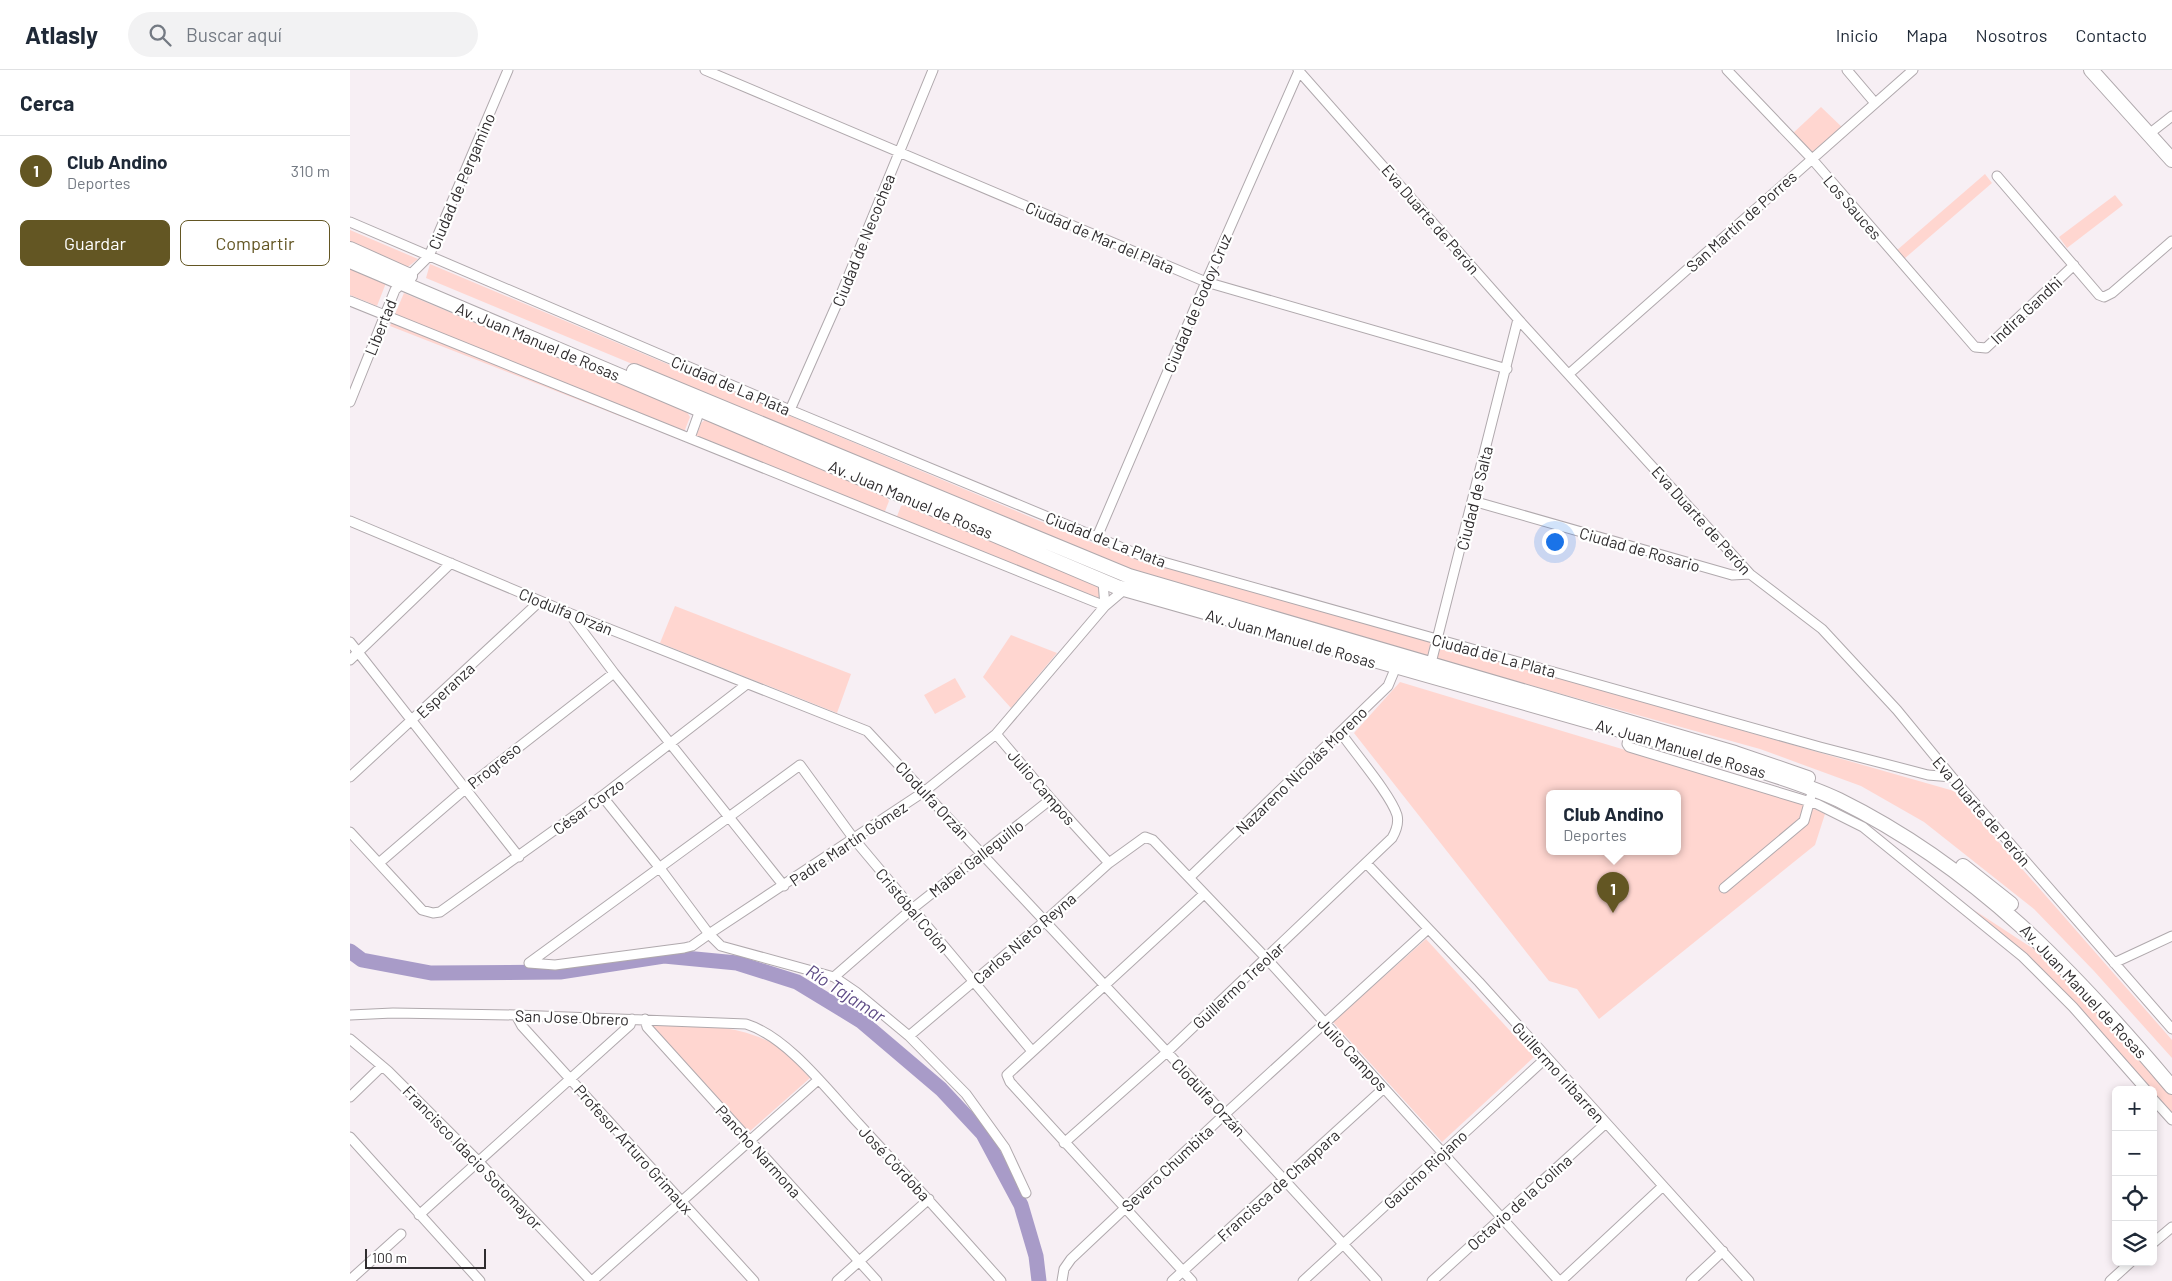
<!DOCTYPE html>
<html lang="es">
<head>
<meta charset="utf-8">
<style>
	:root { --surface:#fff; --page:#f2f2f3; --text:#1f2937; --muted:#747a83; --line:#e0e1e3; --accent:#635623 }
	body { margin:0; font-family:Barlow,sans-serif; background:var(--page); color:var(--text) }
	.controls { position:absolute; right:15px; bottom:15px; display:grid; overflow:hidden; border-radius:8px; box-shadow:0 2px 8px #0003 }
	.controls button { width:45px; height:45px; display:grid; place-items:center; padding:0; border:0; border-bottom:1px solid var(--line); background:var(--surface); color:var(--text); font:25px sans-serif }
	.scale { position:absolute; left:15px; bottom:12px; width:121px; box-sizing:border-box; padding-left:5px; border:2px solid #302d2f; border-top:0; font-size:14px; line-height:18px; white-space:nowrap; color:#302d2f; -webkit-text-stroke:4px #fff; paint-order:stroke }
	.you { position:absolute; left:1204px; top:471px; width:18px; height:18px; margin:-12px; border:4px solid #fff; border-radius:50%; background:#1a73e8; box-shadow:0 0 0 8px #1a73e833 }
	.badge { display:grid; place-items:center; width:32px; height:32px; border-radius:50%; background:var(--accent); color:#fff; font-size:16px; font-weight:700 }
	.pin { position:absolute; translate:-50% -41px; filter:drop-shadow(0 1px 2px #0008) }
	.pin::after { content:''; position:absolute; top:26px; width:18px; height:15px; background:inherit; clip-path:polygon(0 0,100% 0,50% 100%) }
	.popup { position:absolute; left:1196px; top:720px; width:135px; height:65px; box-sizing:border-box; display:grid; place-content:center; border-radius:8px; background:var(--surface); filter:drop-shadow(0 1px 4px #0005); font-size:16px; white-space:nowrap; color:var(--muted) }
	.popup b { font-size:19px; color:var(--text) }
	.popup::after { content:''; position:absolute; left:50%; top:100%; margin-left:-10px; border:10px solid transparent; border-top-color:var(--surface) }
	.list { margin:0; padding:0; list-style:none }
	h2 { display:flex; justify-content:space-between; align-items:center; height:65px; margin:0; padding:0 20px; font-size:21px }
	h2 small { font-size:16px; font-weight:400; color:var(--muted) }
	.list li { display:grid; grid-template-columns:32px 1fr auto; gap:15px; align-items:center; box-sizing:border-box; height:70px; padding:0 20px; border-top:1px solid var(--line) }
	.list b { display:block; font-size:19px; white-space:nowrap }
	.list p { margin:0; font-size:16px; white-space:nowrap; color:var(--muted) }
	.list em { font-size:16px; font-style:normal; color:var(--muted) }
	.actions { display:flex; gap:10px; padding:15px 20px }
	.actions a { flex:1; padding:11px 0; border:1px solid var(--accent); border-radius:8px; text-align:center; font-size:18px; color:var(--accent) }
	.actions .main { background:var(--accent); color:#fff }
	.icon { flex:none; width:28px; height:28px; fill:none; stroke:currentColor; stroke-width:2; stroke-linecap:round; stroke-linejoin:round }
	.map { position:relative; flex:none; width:1822px; height:1211px; overflow:hidden }
	header { display:flex; align-items:center; gap:30px; box-sizing:border-box; height:70px; padding:0 25px; background:var(--surface); border-bottom:1px solid var(--line) }
	header strong { font-size:24px }
	nav { display:flex; gap:28px; margin-inline-start:auto; font-size:18px }
	.search { width:350px; height:45px; background:var(--page); display:flex; align-items:center; gap:12px; box-sizing:border-box; padding:0 18px; border-radius:28px; color:var(--muted); font-size:19px }
	main { display:flex }
	aside { flex:1; background:var(--surface) }
	.map>svg:first-child { display:block }
	.green { fill:#ffd6d0; fill-rule:evenodd }
	.lines { fill:none; stroke-linecap:round; stroke-linejoin:round }
	.river { stroke:#a89bc8; stroke-width:15 }
	.street-casing { stroke:#b0a9ad; stroke-width:11 }
	.secondary-casing { stroke:#b0a9ad; stroke-width:16 }
	.street { stroke:#fff; stroke-width:9 }
	.secondary { stroke:#fff; stroke-width:14 }
	.labels { text-anchor:middle; dominant-baseline:central; stroke-width:4.5; stroke-linejoin:round; paint-order:stroke }
	.street-label { font-size:16px; fill:#302d2f; stroke:#fff }
	.water-label { font-size:18px; font-style:italic; fill:#5c4984; stroke:#fff }
</style>
</head>
<body>
<header>
<strong>Atlasly</strong>
<div class="search"><svg class="icon" aria-label="search" viewBox="0 0 24 24"><circle cx="10" cy="10" r="6"/><path d="M15 15l6 6"/></svg>Buscar aquí</div>
<nav><a>Inicio</a><a>Mapa</a><a>Nosotros</a><a>Contacto</a></nav>
</header>
<main>
<aside>
<h2>Cerca<small></small></h2>
<ul class="list">
<li><span class="badge">1</span><div><b>Club Andino</b><p>Deportes</p></div><em>310 m</em></li>
</ul>
<div class="actions"><a class="main">Guardar</a><a>Compartir</a></div>
</aside>
<div class="map">
<svg width="1822" height="1211" viewBox="0 0 1822 1211">
	<rect width="100%" height="100%" fill="#f7eff4"/>
	<path class="green" d="M1471 37 1495 60 1462 88 1441 65Z
		M1635 104 1642 113 1554 189 1546 181Z
		M1765 125 1773 135 1717 178 1709 167Z
		M0 160 68 189 54 200 0 175Z
		M80 194 735 470 791 490 1081 572 1077 588 770 497 76 208Z
		M0 197 36 213 27 236 0 225Z
		M54 223 337 342 340 347 331 370 40 256Z
		M356 349 533 422 539 431 532 449 343 375 351 353Z
		M556 434 751 515 752 523 746 533 544 454 551 436Z
		M325 536 501 604 487 643 310 573Z
		M661 565 707 583 661 638 633 607Z
		M1089 574 1604 721 1822 970V988L1744 901 1684 839 1574 752 1511 716 1410 679 1086 589Z
		M605 608 616 627 585 644 574 625Z
		M1050 612 1451 733 1475 744 1465 775 1249 949 1227 919 1199 911 1004 663ZM1199 724H1327V782H1199Z
		M1624 840 1705 893 1822 1023V1044L1803 1023V1020H1800L1720 928 1687 894Z
		M1076 869 1184 987 1092 1072 983 952Z
		M315 954C357 956 397 955 433 980 443 987 451 999 460 1008L399 1062 303 956Z"/>
	<g class="lines">
		<path class="river" d="M0 881 12 890 81 903 210 902 314 886 387 893 447 912 511 951 591 1019 633 1064 671 1135 686 1186 689 1211"/>
		<defs>
			<path id="street" d="M355 0 856 212 1157 299
				M948 0 1168 249 1400 504 1472 559 1547 640 1602 707 1822 959
				M1377 0 1462 89 1625 277 1636 278 1724 195
				M1497 0 1525 33
				M1799 64 1822 46
				M1647 106 1749 225 1754 227 1762 223 1822 171
				M0 152 440 340 792 486 1470 677 1578 705 1602 707
				M0 231 755 536 775 519
				M1220 303 1563 0
				M0 332 45 220 79 186 158 0
				M440 340 489 229 583 0
				M340 368 350 340
				M1123 431 1382 505 1400 504
				M0 451 219 543 517 661 817 982 1027 1211
				M747 467 856 212 949 1
				M219 543 264 603 434 816
				M0 572 169 787
				M0 590 101 493
				M1080 597 1168 249
				M1279 663 1277 674 1279 677 1467 734 1513 757 1673 887 1723 937 1796 1020
				M646 664 701 729 759 793
				M0 707 190 531
				M252 726 309 797 359 864 575 721 646 664 755 536 753 512
				M0 762 72 840 83 843 90 842 252 726 397 614
				M29 793 115 719 264 603
				M1017 794 1129 912 1399 1211
				M840 807 1038 616 1048 592
				M1374 818 1454 751 1461 726
				M179 893 450 695 504 769 682 981
				M179 893 205 895 334 878 342 876 359 864 371 876 484 907 506 922 559 966 616 1024 655 1078 676 1123
				M1764 893 1822 866
				M484 907 562 839 701 729
				M0 945 43 943 166 945 396 954C438 967 479 1022 509 1054 557 1106 604 1158 651 1211
				M166 945 172 956 404 1211
				M295 949 297 957 527 1211
				M559 966 695 851 759 793 795 767 803 770 916 888 1209 1211
				M0 969 38 1001 128 1091 241 1211
				M0 1027 32 996
				M1803 1029 1822 1050
				M0 1067 130 1211
				M714 1073 817 982 1042 768C1046 761 1049 753 1047 745 1041 725 1004 682 991 663
				M69 1145 280 955 282 949
				M1803 1173 1822 1157
				M0 1210 51 1164
				M242 1211 468 1010
				M487 1211 579 1129
				M712 1211 714 1199 721 1189 875 1044 1078 859
				M822 1211 1034 1018
				M842 1211 660 1012 657 1005 854 824
				M953 1211 1196 988
				M1082 1211 1256 1053
				M1211 1211 1313 1116
				M1341 1211 1373 1181
				M1760 1211 1781 1192"/>
			<path id="secondary" d="M1741 0 1822 90
				M0 179 60 206
				M0 191 767 517 1393 695C1425 706 1458 715 1489 730 1627 798 1724 901 1822 1017
				M284 301 779 506 1385 683 1458 708
				M1613 796 1661 834"/>
		</defs>
		<use href="#street" class="street-casing"/>
		<use href="#secondary" class="secondary-casing"/>
		<use href="#street" class="street"/>
		<use href="#secondary" class="secondary"/>
	</g>
	<g class="labels">
		<g class="street-label">
			<text transform="translate(111 111) rotate(-67)">Ciudad de Pergamino</text>
			<text transform="translate(1503 137) rotate(49)">Los Sauces</text>
			<text transform="translate(1081 149) rotate(49)">Eva Duarte de Perón</text>
			<text transform="translate(1391 151) rotate(-42)">San Martín de Porres</text>
			<text transform="translate(750 167) rotate(23)">Ciudad de Mar del Plata</text>
			<text transform="translate(513 170) rotate(-68)">Ciudad de Necochea</text>
			<text transform="translate(847 233) rotate(-67)">Ciudad de Godoy Cruz</text>
			<text transform="translate(1676 240) rotate(-43)">Indira Gandhi</text>
			<text transform="translate(30 257) rotate(-68)">Libertad</text>
			<text transform="translate(188 271) rotate(23)">Av. Juan Manuel de Rosas</text>
			<text transform="translate(381 315) rotate(23)">Ciudad de La Plata</text>
			<text transform="translate(1124 428) rotate(-76)">Ciudad de Salta</text>
			<text transform="translate(561 429) rotate(23)">Av. Juan Manuel de Rosas</text>
			<text transform="translate(1352 450) rotate(48)">Eva Duarte de Perón</text>
			<text transform="translate(756 469) rotate(21)">Ciudad de La Plata</text>
			<text transform="translate(1290 479) rotate(16)">Ciudad de Rosario</text>
			<text transform="translate(216 541) rotate(22)">Clodulfa Orzán</text>
			<text transform="translate(941 568) rotate(16)">Av. Juan Manuel de Rosas</text>
			<text transform="translate(1144 585) rotate(15)">Ciudad de La Plata</text>
			<text transform="translate(95 620) rotate(-43)">Esperanza</text>
			<text transform="translate(1331 678) rotate(16)">Av. Juan Manuel de Rosas</text>
			<text transform="translate(144 695) rotate(-39)">Progreso</text>
			<text transform="translate(951 700) rotate(-44)">Nazareno Nicolás Moreno</text>
			<text transform="translate(692 717) rotate(49)">Julio Campos</text>
			<text transform="translate(583 730) rotate(47)">Clodulfa Orzán</text>
			<text transform="translate(238 736) rotate(-36)">César Corzo</text>
			<text transform="translate(1632 741) rotate(49)">Eva Duarte de Perón</text>
			<text transform="translate(498 773) rotate(-34)">Padre Martín Gómez</text>
			<text transform="translate(626 788) rotate(-38)">Mabel Galleguillo</text>
			<text transform="translate(563 840) rotate(50)">Cristóbal Colón</text>
			<text transform="translate(674 868) rotate(-41)">Carlos Nieto Reyna</text>
			<text transform="translate(888 915) rotate(-43)">Guillermo Treolar</text>
			<text transform="translate(1734 921) rotate(47)">Av. Juan Manuel de Rosas</text>
			<text transform="translate(222 947) rotate(2)">San Jose Obrero</text>
			<text transform="translate(1003 984) rotate(47)">Julio Campos</text>
			<text transform="translate(1209 1002) rotate(48)">Guillermo Iribarren</text>
			<text transform="translate(859 1027) rotate(47)">Clodulfa Orzán</text>
			<text transform="translate(284 1079) rotate(48)">Profesor Arturo Grimaux</text>
			<text transform="translate(409 1081) rotate(48)">Pancho Narmona</text>
			<text transform="translate(123 1087) rotate(46)">Francisco Idacio Sotomayor</text>
			<text transform="translate(545 1093) rotate(47)">José Córdoba</text>
			<text transform="translate(817 1098) rotate(-43)">Severo Chumbita</text>
			<text transform="translate(1075 1099) rotate(-43)">Gaucho Riojano</text>
			<text transform="translate(928 1115) rotate(-42)">Francisca de Chappara</text>
			<text transform="translate(1169 1132) rotate(-42)">Octavio de la Colina</text>
		</g>
		<g class="water-label">
			<text transform="translate(496 923) rotate(33)">Río Tajamar</text>
		</g>
	</g>
</svg>
<div class="controls">
<button>+</button>
<button>−</button>
<button><svg class="icon" aria-label="locate" viewBox="0 0 24 24"><circle cx="12" cy="12" r="6"/><path d="M12 2v4M12 18v4M2 12h4M18 12h4"/></svg></button>
<button><svg class="icon" aria-label="layers" viewBox="0 0 24 24"><path d="M12 4l9 5-9 5-9-5zM3 14l9 5 9-5"/></svg></button>
</div>
<div class="scale">100 m</div>
<div class="you"></div>
<div class="pin badge" style="left:1263px;top:843px">1</div>
<div class="popup"><b>Club Andino</b>Deportes</div>
</div>
</main>
</body>
</html>
